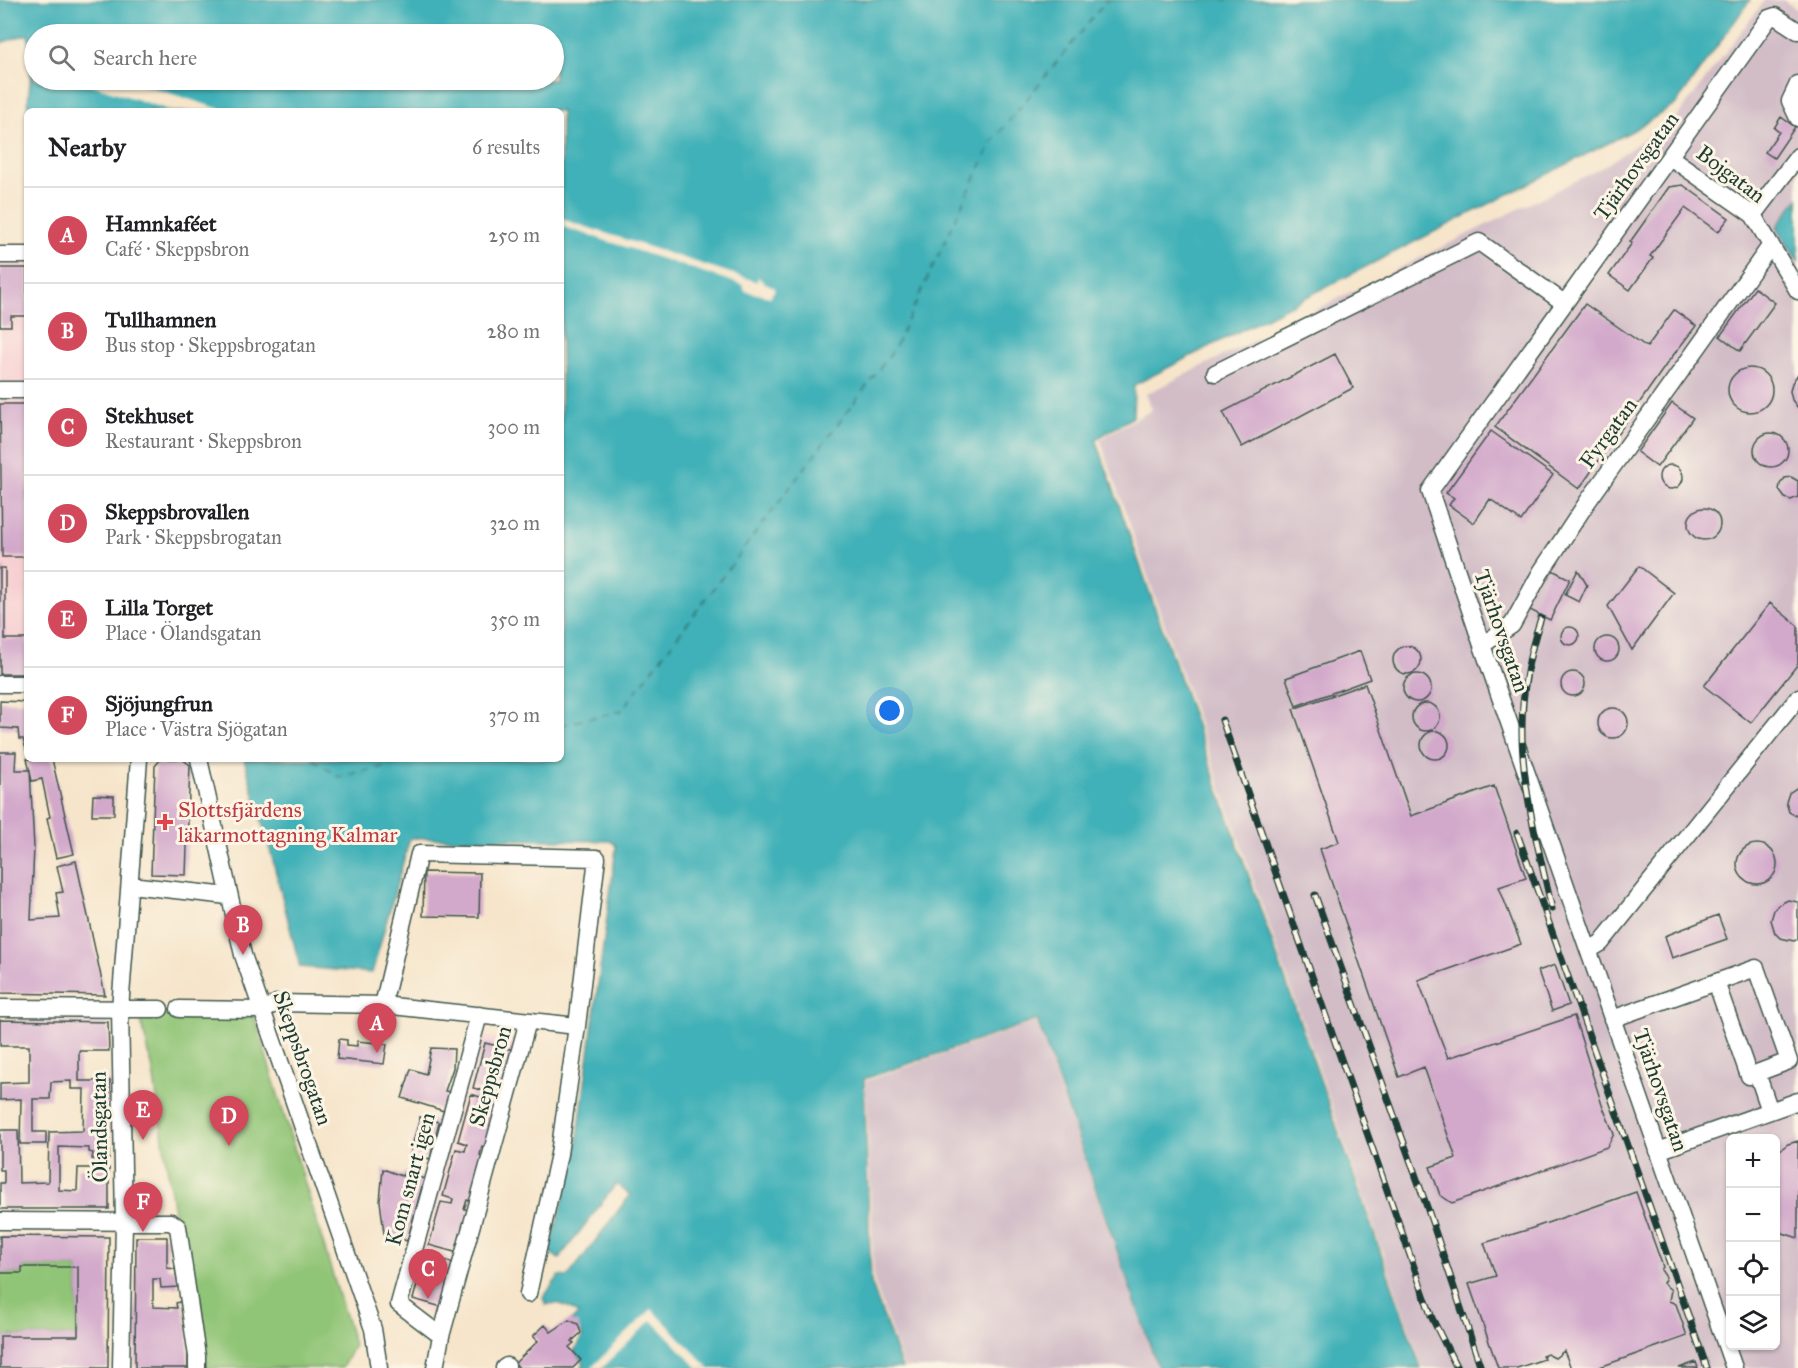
<!DOCTYPE html>
<html lang="en">
<head>
<meta charset="utf-8">
<style>
	:root { --surface:#fff; --page:#f2f2f2; --text:#202124; --muted:#757577; --line:#e0e0e0; --accent:#d1495b }
	body { margin:0; font-family:"IM FELL Great Primer",serif; background:var(--page); color:var(--text) }
	.controls { position:absolute; right:18px; bottom:18px; display:grid; overflow:hidden; border-radius:9px; box-shadow:0 2px 4px #0004 }
	.controls button { width:54px; height:54px; display:grid; place-items:center; padding:0; border:0; border-bottom:2px solid var(--line); background:var(--surface); color:var(--text); font:30px sans-serif }
	.you { position:absolute; left:890px; top:711px; width:21px; height:21px; margin:-15px; border:4px solid #fff; border-radius:50%; background:#1a73e8; box-shadow:0 0 0 9px #1a73e833 }
	.badge { display:grid; place-items:center; width:39px; height:39px; border-radius:50%; background:var(--accent); color:#fff; font-size:20px; font-weight:700 }
	.pin { position:absolute; translate:-50% -50px; filter:drop-shadow(0 2px 3px #0008) }
	.pin::after { content:''; position:absolute; top:32px; width:21px; height:18px; background:inherit; clip-path:polygon(0 0,100% 0,50% 100%) }
	.list { margin:0; padding:0; list-style:none }
	h2 { display:flex; justify-content:space-between; align-items:center; height:78px; margin:0; padding:0 24px; font-size:26px }
	h2 small { font-size:20px; font-weight:400; color:var(--muted) }
	.list li { display:grid; grid-template-columns:39px 1fr auto; gap:18px; align-items:center; box-sizing:border-box; height:96px; padding:0 24px; border-top:2px solid var(--line) }
	.list b { display:block; font-size:22px; white-space:nowrap }
	.list p { margin:0; font-size:20px; white-space:nowrap; color:var(--muted) }
	.list em { font-size:20px; font-style:normal; color:var(--muted) }
	.icon { flex:none; width:33px; height:33px; fill:none; stroke:currentColor; stroke-width:2; stroke-linecap:round; stroke-linejoin:round }
	.map { position:relative; flex:none; width:1798px; height:1368px; overflow:hidden }
	.search { position:absolute; background:var(--surface); box-shadow:0 2px 4px #0004; left:24px; top:24px; width:540px; height:66px; display:flex; align-items:center; gap:15px; box-sizing:border-box; padding:0 21px; border-radius:33px; color:var(--muted); font-size:22px }
	.panel { position:absolute; background:var(--surface); box-shadow:0 2px 4px #0004; left:24px; top:108px; width:540px; height:654px; border-radius:9px }
	.map>svg:first-child { display:block }
	.built { fill:#f7cfd3 }
	.industrial { fill:#d2bdc7; fill-rule:evenodd }
	.green { fill:#90c476; stroke:#588055; stroke-width:1.5 }
	.water { fill:#40b1b8; stroke:#307776; stroke-width:1.5; fill-rule:evenodd }
	.pier { fill:#f6e5cb }
	.lines { fill:none; stroke-linecap:round; stroke-linejoin:round }
	.ferry { stroke:#29605c; stroke-width:1.5; stroke-dasharray:8 6; stroke-linecap:butt }
	.building { fill:#d2a8cb }
	.minor-casing { stroke:#3f564b; stroke-width:19 }
	.minor { stroke:#fff; stroke-width:16 }
	.rail-casing { stroke:#1f3d34; stroke-width:7 }
	.rail { stroke:#fcf5e5; stroke-width:4.5; stroke-dasharray:14; stroke-linecap:butt }
	.health-dot { fill:#e0444e; stroke:#fcf5e5; stroke-width:2 }
	.labels { text-anchor:middle; dominant-baseline:central; stroke-width:6; stroke-linejoin:round; paint-order:stroke }
	.street-label { font-size:22px; fill:#1f3d34; stroke:#fcf5e5 }
	.health-label { font-size:22px; fill:#be3a42; stroke:#fcf5e5; text-anchor:start }
</style>
</head>
<body>
<div class="map">
<svg width="1798" height="1368" viewBox="0 0 1798 1368">
	<rect width="100%" height="100%" fill="#fcf5e5"/>
	<filter id="ink" filterUnits="userSpaceOnUse"><feTurbulence type="fractalNoise" baseFrequency=".0167" numOctaves="2"/><feDisplacementMap in="SourceGraphic" scale="12" xChannelSelector="R" yChannelSelector="G"/><feConvolveMatrix kernelMatrix="1 2 1 2 8 2 1 2 1" color-interpolation-filters="sRGB"/></filter>
	<filter id="wash" filterUnits="userSpaceOnUse"><feTurbulence type="fractalNoise" baseFrequency=".008" numOctaves="4" result="noise"/><feDisplacementMap in="SourceGraphic" scale="24" xChannelSelector="R" yChannelSelector="G"/><feGaussianBlur stdDeviation="1.35" result="paint"/><feColorMatrix in="noise" values="0 0 0 0 0 0 0 0 0 0 0 0 0 0 0 0 0 1.4 0 .05"/><feComposite in="paint" operator="in"/></filter>
	<g filter="url(#wash)">
		<rect width="100%" height="100%" fill="#f6e5cb"/>
		<path class="built" d="M0 261H27V384L0 383Z
			M0 397H27V679H0Z
			M478 1034 519 1045 441 1320 406 1303Z"/>
		<path class="industrial" d="M1765 0H1783L1798 10V1368H1423L1100 439 1152 410 1146 394 1603 167 1677 117ZM1730 1138H1776V1346H1730Z
			M1036 1022 1157 1368H904L874 1281 866 1081Z"/>
		<path class="green" d="M139 1014 254 1016 354 1345 342 1368H197L152 1065Z
			M22 1267H78V1336H0V1273H21Z"/>
		<path class="water" d="M0 0H1750L1675 105 1632 131 1134 385 1133 417 1096 439 1421 1368H1158L1037 1020 864 1079 871 1282 902 1368H581L584 1364 574 1351 583 1336 571 1321 578 1314C569 1306 558 1300 546 1305L543 1298 559 1276 568 1277 630 1195 616 1184 559 1259 549 1252 575 1159 616 848 615 844 610 841 410 838 372 973 300 967 272 857 244 759H561V111H27L31 72 28 34 0 43ZM34 34H554V80H34Z
			M1798 198V261L1777 227Z"/>
		<path class="pier" d="M85 80H128L226 111H172L84 82Z
			M561 219 758 282 757 279 758 277 763 282 774 287 775 289 770 297 745 291 743 285 561 226Z
			M652 1309 709 1368H698L652 1320 602 1368H591Z"/>
		<g class="lines">
			<path class="ferry" d="M561 725 621 711 893 351 992 142 1107 0
				M313 759 339 777 416 759"/>
		</g>
		<g id="blocks">
			<path class="building" d="M1781 117 1795 127 1774 158 1765 152 1779 132 1774 128Z
				M1683 185 1729 218 1718 232 1685 208 1650 256 1653 258 1630 290 1609 275 1632 243 1630 242 1669 187Z
				M0 268H27V316H11V326H0Z
				M1755 288 1775 303 1740 351 1720 336Z
				M1585 304 1647 347 1674 310 1696 326 1668 362 1579 489 1495 427Z
				M1335 354 1353 388 1242 447 1223 412Z
				M1728 390a22 22 0 1 1 44 0a22 22 0 1 1-44 0Z
				M1798 374V408L1792 400 1790 391 1792 383Z
				M1672 403 1693 418 1657 467 1637 452Z
				M0 404H27V557H2Z
				M1491 431 1553 475 1521 521 1490 499 1474 523 1449 505 1454 498 1446 493Z
				M1754 450a17 17 0 1 1 34 0a17 17 0 1 1-34 0Z
				M1659 477a12 12 0 1 1 24 0a12 12 0 1 1-24 0Z
				M1791 477 1798 481V497L1791 500 1785 498 1779 490 1780 484 1785 478Z
				M1688 524a16 16 0 1 1 32 0a16 16 0 1 1-32 0Z
				M1639 566 1674 593 1632 650 1608 606Z
				M0 568H5V639H27V674H0Z
				M1550 569 1570 579 1550 620 1530 610Z
				M1578 570 1587 585 1579 602 1565 595Z
				M1770 603 1798 626V664L1751 723 1704 686Z
				M1561 636a9 9 0 1 1 18 0a9 9 0 1 1-18 0Z
				M1595 649a12 12 0 1 1 24 0a12 12 0 1 1-24 0Z
				M1393 660a14 14 0 1 1 28 0a14 14 0 1 1-28 0Z
				M1360 651 1370 679 1296 706 1286 678Z
				M1561 684a12 12 0 1 1 24 0a12 12 0 1 1-24 0Z
				M1403 688a14 14 0 1 1 28 0a14 14 0 1 1-28 0Z
				M1365 684 1411 816 1494 786 1526 878 1499 887 1521 944 1418 980 1448 1058 1574 1016 1602 1105 1614 1134 1607 1147 1452 1203 1440 1195 1430 1167 1456 1158 1424 1067 1399 1077 1320 849 1339 842 1293 709Z
				M0 701 27 702V752L23 739H19L18 729 0 728Z
				M1412 717a14 14 0 1 1 28 0a14 14 0 1 1-28 0Z
				M1598 723a15 15 0 1 1 30 0a15 15 0 1 1-30 0Z
				M1421 745a14 14 0 1 1 28 0a14 14 0 1 1-28 0Z
				M0 752H16L15 770H30L34 847 31 920 60 918 56 893 63 892 57 866 76 861 105 995 0 993Z
				M27 759H52L74 854 56 858 47 818 50 817 42 779 32 781Z
				M161 759H182L190 765 186 875 151 874 155 766Z
				M1798 787V817L1789 812 1786 802 1789 793Z
				M93 795 114 796V815H92Z
				M1737 864a20 20 0 1 1 40 0a20 20 0 1 1-40 0Z
				M424 872 480 873 479 917 423 916Z
				M1788 900 1798 902V939L1794 941 1780 938 1775 933 1771 920 1774 910 1778 905Z
				M1718 915 1727 939 1672 958 1665 936Z
				M1555 965 1569 1005 1552 1011 1538 971Z
				M0 1020 108 1022 109 1051H79V1081H110L109 1159H92L93 1153 89 1152V1148L59 1147V1190L77 1191 78 1168H109V1209H0V1183H4V1170H0V1130H18L19 1183 48 1182 49 1132 83 1131 84 1089H71V1081L51 1082 50 1099H33V1132H46V1144H20L21 1099 0 1100V1083L29 1082V1046H0Z
				M339 1039 347 1040V1045L357 1046V1041L387 1044 384 1064 337 1059Z
				M485 1043 514 1050 502 1094 497 1093 495 1102 500 1103 488 1147 482 1146 480 1155 484 1157 472 1201 467 1200 464 1209 469 1210 458 1253 429 1245 441 1202 452 1204 453 1199 443 1196 456 1149 465 1151 467 1144 458 1141 471 1094 483 1098 485 1091 473 1088Z
				M431 1048 454 1049 453 1068 445 1091 450 1092 444 1111 402 1098 411 1069 426 1074Z
				M420 1117 439 1122 430 1159 410 1154Z
				M1798 1141V1238L1783 1233 1776 1226V1153L1788 1144Z
				M383 1169 402 1176 405 1172 424 1179 407 1241 384 1233 380 1201Z
				M1636 1192 1663 1267 1661 1270 1666 1277 1663 1283 1671 1290 1669 1301 1676 1304 1687 1336 1597 1368H1571L1564 1351 1555 1358 1547 1354 1542 1356 1544 1359 1517 1368H1498L1469 1284 1496 1276 1484 1243 1527 1230Z
				M0 1236 109 1237 108 1368H0V1336H78V1267H22V1273H0Z
				M136 1237H167V1268L175 1269 179 1287 161 1288 160 1279H153V1307L177 1308 176 1303 182 1301 188 1330V1368H135Z
				M425 1255 454 1263 442 1307 413 1299Z
				M569 1320 578 1324 581 1333 572 1341 574 1343 569 1347 581 1360 573 1368H519L515 1363 538 1341 533 1336 545 1325 551 1332Z
				M1696 1362 1698 1368H1679Z"/>
		</g>
	</g>
	<g filter="url(#ink)">
		<use href="#blocks" fill-opacity="0" stroke="#3f564b" stroke-width="1.5"/>
		<g class="lines">
			<defs>
				<path id="minor" d="M1798 84 1790 101 1798 118
					M1670 157 1753 215 1798 291
					M1753 215 1798 156
					M0 255H27
					M1215 373 1479 242 1564 303
					M0 390H27
					M1482 645 1512 625 1541 572 1588 501 1771 245
					M0 684H27
					M199 759 243 955 373 1329 379 1368
					M130 885 228 896
					M1589 950 1601 943 1798 698
					M383 1005 419 854 597 858 577 1026 559 1154 528 1294
					M0 1008 160 1009
					M179 1009 262 1010 277 1003 383 1005 577 1026
					M1612 1019 1756 968 1789 1061 1749 1076 1716 982
					M1757 1073 1770 1111
					M1658 1151 1798 1101
					M0 1221 171 1222 178 1227 197 1356V1368
					M441 1336 399 1304 479 1015
					M121 1368 124 1222 120 1009 139 759
					M435 1368 441 1336 528 1021
					M504 1368 507 1366
					M1734 1368 1482 645 1430 491 1769 18 1775 16 1798 31"/>
			</defs>
			<use href="#minor" class="minor-casing"/>
			<use href="#minor" class="minor"/>
			<defs>
				<path id="rail" d="M1541 618C1504 726 1528 802 1552 909
					M1222 720 1432 1318 1457 1368
					M1517 833 1707 1368
					M1315 895 1427 1207 1481 1368"/>
			</defs>
			<use href="#rail" class="rail-casing"/>
			<use href="#rail" class="rail"/>
		</g>
	</g>
	<path class="health-dot" d="M162 813h6v6h6v6h-6v6h-6v-6h-6v-6h6z"/>
	<g class="labels">
		<g class="street-label">
			<text transform="translate(1636 166) rotate(-54)">Tjärhovsgatan</text>
			<text transform="translate(1731 174) rotate(37)">Bojgatan</text>
			<text transform="translate(1608 433) rotate(-54)">Fyrgatan</text>
			<text transform="translate(1502 631) rotate(71)">Tjärhovsgatan</text>
			<text transform="translate(303 1058) rotate(71)">Skeppsbrogatan</text>
			<text transform="translate(490 1076) rotate(-74)">Skeppsbron</text>
			<text transform="translate(1661 1090) rotate(71)">Tjärhovsgatan</text>
			<text transform="translate(99 1127) rotate(-91)">Ölandsgatan</text>
			<text transform="translate(410 1179) rotate(-75)">Kom snart igen</text>
		</g>
		<g class="health-label">
			<text x="178" y="809">Slottsfjärdens<tspan x="178" dy="25">läkarmottagning Kalmar</tspan></text>
		</g>
	</g>
</svg>
<div class="controls">
<button>+</button>
<button>−</button>
<button><svg class="icon" aria-label="locate" viewBox="0 0 24 24"><circle cx="12" cy="12" r="6"/><path d="M12 2v4M12 18v4M2 12h4M18 12h4"/></svg></button>
<button><svg class="icon" aria-label="layers" viewBox="0 0 24 24"><path d="M12 4l9 5-9 5-9-5zM3 14l9 5 9-5"/></svg></button>
</div>
<div class="you"></div>
<div class="pin badge" style="left:377px;top:1053px">A</div>
<div class="pin badge" style="left:243px;top:955px">B</div>
<div class="pin badge" style="left:428px;top:1299px">C</div>
<div class="pin badge" style="left:229px;top:1146px">D</div>
<div class="pin badge" style="left:143px;top:1140px">E</div>
<div class="pin badge" style="left:143px;top:1232px">F</div>
<div class="search"><svg class="icon" aria-label="search" viewBox="0 0 24 24"><circle cx="10" cy="10" r="6"/><path d="M15 15l6 6"/></svg>Search here</div>
<section class="panel">
<h2>Nearby<small>6 results</small></h2>
<ul class="list">
<li><span class="badge">A</span><div><b>Hamnkaféet</b><p>Café · Skeppsbron</p></div><em>250 m</em></li>
<li><span class="badge">B</span><div><b>Tullhamnen</b><p>Bus stop · Skeppsbrogatan</p></div><em>280 m</em></li>
<li><span class="badge">C</span><div><b>Stekhuset</b><p>Restaurant · Skeppsbron</p></div><em>300 m</em></li>
<li><span class="badge">D</span><div><b>Skeppsbrovallen</b><p>Park · Skeppsbrogatan</p></div><em>320 m</em></li>
<li><span class="badge">E</span><div><b>Lilla Torget</b><p>Place · Ölandsgatan</p></div><em>350 m</em></li>
<li><span class="badge">F</span><div><b>Sjöjungfrun</b><p>Place · Västra Sjögatan</p></div><em>370 m</em></li>
</ul>
</section>
</div>
</body>
</html>
